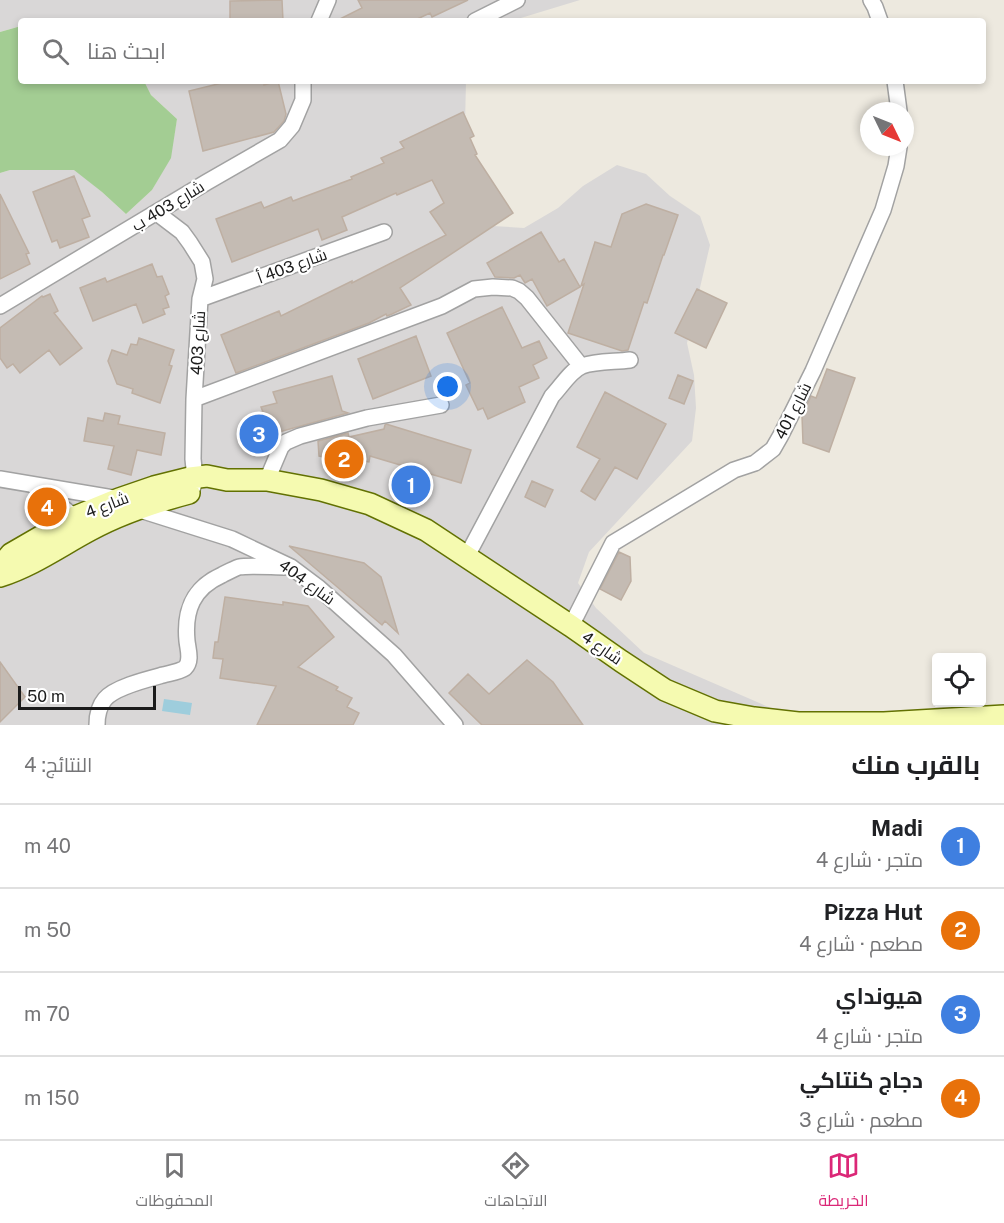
<!DOCTYPE html>
<html lang="ar">
<head>
<meta charset="utf-8">
<style>
	:root { --surface:#fff; --page:#f6f6f6; --text:#202124; --muted:#757577; --line:#e0e0e0; --accent:#db2777 }
	body { margin:0; font-family:"Public Sans",Cairo,sans-serif; background:var(--page); color:var(--text); direction:rtl }
	.controls { position:absolute; right:18px; bottom:18px; display:grid; overflow:hidden; border-radius:6px; box-shadow:0 3px 9px #0003 }
	.controls button { width:54px; height:54px; display:grid; place-items:center; padding:0; border:0; border-bottom:2px solid var(--line); background:var(--surface); color:var(--text); font:30px sans-serif }
	.compass { position:absolute; left:860px; top:102px; width:54px; height:54px; border-radius:50%; background:var(--surface); box-shadow:0 3px 9px #0003; rotate:133deg }
	.scale { position:absolute; left:18px; bottom:15px; width:138px; box-sizing:border-box; padding-left:6px; border:3px solid #1b1b1b; border-top:0; font-size:16px; line-height:21px; white-space:nowrap; color:#1b1b1b; -webkit-text-stroke:4px #fff; paint-order:stroke }
	.you { position:absolute; left:448px; top:387px; width:21px; height:21px; margin:-15px; border:4px solid #fff; border-radius:50%; background:#1a73e8; box-shadow:0 0 0 9px #1a73e833 }
	.badge { display:grid; place-items:center; width:39px; height:39px; border-radius:50%; background:var(--accent); color:#fff; font-size:20px; font-weight:700 }
	.pin { position:absolute; translate:-50% -50%; border:3px solid #fff; box-shadow:0 2px 6px #0006 }
	.list { margin:0; padding:0; list-style:none }
	h2 { display:flex; justify-content:space-between; align-items:center; height:78px; margin:0; padding:0 24px; font-size:26px }
	h2 small { font-size:20px; font-weight:400; color:var(--muted) }
	.list li { display:grid; grid-template-columns:39px 1fr auto; gap:18px; align-items:center; box-sizing:border-box; height:84px; padding:0 24px; border-top:2px solid var(--line) }
	.list b { display:block; font-size:22px; white-space:nowrap }
	.list p { margin:0; font-size:20px; white-space:nowrap; color:var(--muted) }
	.list em { font-size:20px; font-style:normal; color:var(--muted) }
	.icon { flex:none; width:33px; height:33px; fill:none; stroke:currentColor; stroke-width:2; stroke-linecap:round; stroke-linejoin:round }
	.map { position:relative; flex:none; width:1004px; height:725px; overflow:hidden; direction:ltr }
	.search { position:absolute; background:var(--surface); box-shadow:0 3px 9px #0003; left:18px; right:18px; top:18px; height:66px; display:flex; align-items:center; gap:15px; box-sizing:border-box; padding:0 21px; border-radius:6px; color:var(--muted); font-size:22px }
	.sheet { height:414px; background:var(--surface) }
	nav { display:flex; justify-content:space-around; align-items:center; box-sizing:border-box; height:84px; border-top:2px solid var(--line); background:var(--surface); font-size:16px; color:var(--muted) }
	nav a { display:grid; justify-items:center; gap:3px }
	nav .on { color:var(--accent) }
	.map>svg:first-child { display:block }
	.residential { fill:#d9d7d7 }
	.forest { fill:#a3cd93 }
	.water { fill:#9ecddc }
	.building { fill:#c4bbb3; stroke:#beafa2; stroke-width:1.5 }
	.lines { fill:none; stroke-linecap:round; stroke-linejoin:round }
	.minor-casing { stroke:#a2a2a2; stroke-width:18 }
	.secondary-casing { stroke:#627102; stroke-width:24 }
	.minor { stroke:#fff; stroke-width:15 }
	.secondary { stroke:#f5fab0; stroke-width:21 }
	.labels { text-anchor:middle; dominant-baseline:central; stroke-width:4.5; stroke-linejoin:round; paint-order:stroke }
	.street-label { font-size:16px; fill:#1b1b1b; stroke:#fff }
</style>
</head>
<body>
<div class="map">
<svg width="1004" height="725" viewBox="0 0 1004 725">
	<rect width="100%" height="100%" fill="#ede9df"/>
	<path class="residential" d="M0 0H580L511 21H47L42 19 37 21H21V26L0 32Z
		M144 81H466L464 169 493 226 524 228 558 208 583 186 617 165 646 174 670 196 700 216 710 245 687 343 694 375 696 408 692 441 589 552 578 583 596 608 644 653 803 722 806 725H0V173L10 170 74 169 102 192 126 214 152 190 170 158 177 119 151 95Z"/>
	<path class="forest" d="M21 26V81H144L151 95 177 119 171 158 152 190 126 214 102 192 74 170H10L0 173V32Z"/>
	<path class="water" d="M164 699 192 703 190 715 162 711Z"/>
	<path class="building" d="M282 0 283 21H230V1Z
		M358 0H468L432 17 430 13 413 21H336L362 8Z
		M230 81H264V85L278 81 286 114 284 121 274 132 203 151 189 91Z
		M463 112 474 136 470 138 477 154 475 155 513 213 400 288 411 305 392 314 387 316 386 314 369 323 236 373 221 335 279 311 281 316 352 281V283L446 235 430 212 444 203 432 180 397 195 396 193 342 217 347 230 322 240 318 229 232 262 216 219 261 202 264 208 291 197 293 201 352 179 351 177 384 163 381 158 404 148 400 142Z
		M74 176 90 216 82 219 89 237 60 248 57 240 52 242 33 192Z
		M0 194 29 253 26 254 30 264 0 279Z
		M646 204 678 215 664 255H663L647 303 644 302 628 350 622 351 568 333 584 284 581 286 595 242 611 247 622 214Z
		M541 232 559 262 564 259 580 287 547 306 532 279 525 283 520 275 514 278 495 277 487 263Z
		M152 264 157 277 162 276 169 294 165 296 169 307 163 309 165 314 143 323 136 304 93 321 80 288 105 278 107 282Z
		M697 289 727 303 706 348 675 333Z
		M50 294 58 311 54 313 82 348 60 365 49 350 20 373 13 364 7 368 0 358V328L42 296 43 297Z
		M502 307 522 348 539 341 547 358 533 365 539 378 519 387 525 402 488 419 483 408 478 410 466 385 470 383 447 333Z
		M416 336 431 376 373 399 358 359Z
		M139 338 174 350 169 365 172 366 160 403 132 393 133 389 117 384 108 361 112 350 127 355 131 344 137 345Z
		M827 369 855 378 829 452 803 443 802 416 811 396 816 398Z
		M678 375 693 381 684 404 669 398Z
		M332 376 342 411 348 413 261 437 252 434 247 416 263 412 261 407 277 403 273 392Z
		M605 392 666 424 637 479 615 467 595 500 581 491 600 459 577 447Z
		M105 413 120 416 118 424 165 433 161 455 137 450 131 475 108 469 114 446 84 441 88 418 103 421Z
		M386 424 471 450 461 483 370 456 369 462 337 457V459L319 456 318 441 348 433 349 437 384 429 385 425Z
		M532 481 553 490 545 507 525 497Z
		M289 546 364 563 381 577 398 633 385 621 382 625Z
		M619 552 630 557 631 581 621 600 600 589Z
		M225 597 283 605V602L308 606 334 637 298 667 338 687 336 690 352 698 347 707 359 713 353 725H257L276 686 220 678 223 659 213 658 215 642H218Z
		M527 660 553 682 583 725H482L449 693 468 674 489 694Z
		M0 662 25 697 0 722Z"/>
	<g class="lines">
		<defs>
			<path id="minor" d="M871 0 875 7 880 21
				M319 21 328 0
				M475 21 517 0
				M895 81 899 111
				M157 213 182 232 190 243 202 262 205 279 200 299 194 399 193 459 195 478 193 487
				M200 299 384 232
				M0 306 207 182 280 140 292 126 303 100V81
				M194 399 442 306 474 289 493 287 512 288 519 291 527 298 581 366
				M0 479 119 499 137 509 232 539 291 567 319 588 394 655 455 725
				M267 480 281 447 286 442 300 436 367 418 441 405
				M35 487 83 523
				M467 556 552 396C561 387 570 371 582 366 596 361 615 362 630 360
				M571 626 613 543 734 470 755 463 773 449 781 435 813 371 883 210 896 166 899 147
				M97 725C97 716 99 706 105 699 115 687 148 679 163 675 170 673 179 672 185 668 192 661 188 650 187 641 184 610 193 588 222 575 228 572 233 569 239 567 249 565 273 567 285 567"/>
			<path id="secondary" d="M0 567 11 554 75 517 119 499 154 487 190 478 207 476 227 480H267L321 490 370 504 426 530 571 626 621 661 665 690 715 711 754 718 798 723H884L1004 716
				M0 576C32 566 60 546 90 530 121 513 155 502 189 493"/>
		</defs>
		<use href="#minor" class="minor-casing"/>
		<use href="#secondary" class="secondary-casing"/>
		<use href="#minor" class="minor"/>
		<use href="#secondary" class="secondary"/>
	</g>
	<g class="labels">
		<g class="street-label">
			<text transform="translate(168 206) rotate(-31)">شارع 403 ب</text>
			<text transform="translate(292 266) rotate(-20)">شارع 403 أ</text>
			<text transform="translate(198 343) rotate(-87)">شارع 403</text>
			<text transform="translate(793 411) rotate(-63)">شارع 401</text>
			<text transform="translate(107 505) rotate(-21)">شارع 4</text>
			<text transform="translate(307 582) rotate(36)">شارع 404</text>
			<text transform="translate(602 648) rotate(35)">شارع 4</text>
		</g>
	</g>
</svg>
<div class="controls">
<button><svg class="icon" aria-label="locate" viewBox="0 0 24 24"><circle cx="12" cy="12" r="6"/><path d="M12 2v4M12 18v4M2 12h4M18 12h4"/></svg></button>
</div>
<svg class="compass" viewBox="-18 -18 36 36"><path d="M0-13l5 13h-10z" fill="#e53935"/><path d="M0 13l5-13h-10z" fill="#757577"/></svg>
<div class="scale">50 m</div>
<div class="you"></div>
<div class="pin badge" style="left:411px;top:485px;background:#3f7fe0">1</div>
<div class="pin badge" style="left:344px;top:459px;background:#e8710a">2</div>
<div class="pin badge" style="left:259px;top:434px;background:#3f7fe0">3</div>
<div class="pin badge" style="left:47px;top:507px;background:#e8710a">4</div>
<div class="search"><svg class="icon" aria-label="search" viewBox="0 0 24 24"><circle cx="10" cy="10" r="6"/><path d="M15 15l6 6"/></svg>ابحث هنا</div>
</div>
<section class="sheet">
<h2>بالقرب منك<small>النتائج: 4</small></h2>
<ul class="list">
<li><span class="badge" style="background:#3f7fe0">1</span><div><b>Madi</b><p>متجر · شارع 4</p></div><em>40 m</em></li>
<li><span class="badge" style="background:#e8710a">2</span><div><b>Pizza Hut</b><p>مطعم · شارع 4</p></div><em>50 m</em></li>
<li><span class="badge" style="background:#3f7fe0">3</span><div><b>هيونداي</b><p>متجر · شارع 4</p></div><em>70 m</em></li>
<li><span class="badge" style="background:#e8710a">4</span><div><b>دجاج كنتاكي</b><p>مطعم · شارع 3</p></div><em>150 m</em></li>
</ul>
</section>
<nav>
<a class="on"><svg class="icon" aria-label="map" viewBox="0 0 24 24"><path d="M3 6l6-2 6 2 6-2v14l-6 2-6-2-6 2zM9 4v14M15 6v14"/></svg>الخريطة</a>
<a><svg class="icon" aria-label="directions" viewBox="0 0 24 24"><path d="M12 3l9 9-9 9-9-9zM9 14v-3h6M13 9l2 2-2 2"/></svg>الاتجاهات</a>
<a><svg class="icon" aria-label="saved" viewBox="0 0 24 24"><path d="M7 4h10v16l-5-4-5 4z"/></svg>المحفوظات</a>
</nav>
</body>
</html>
